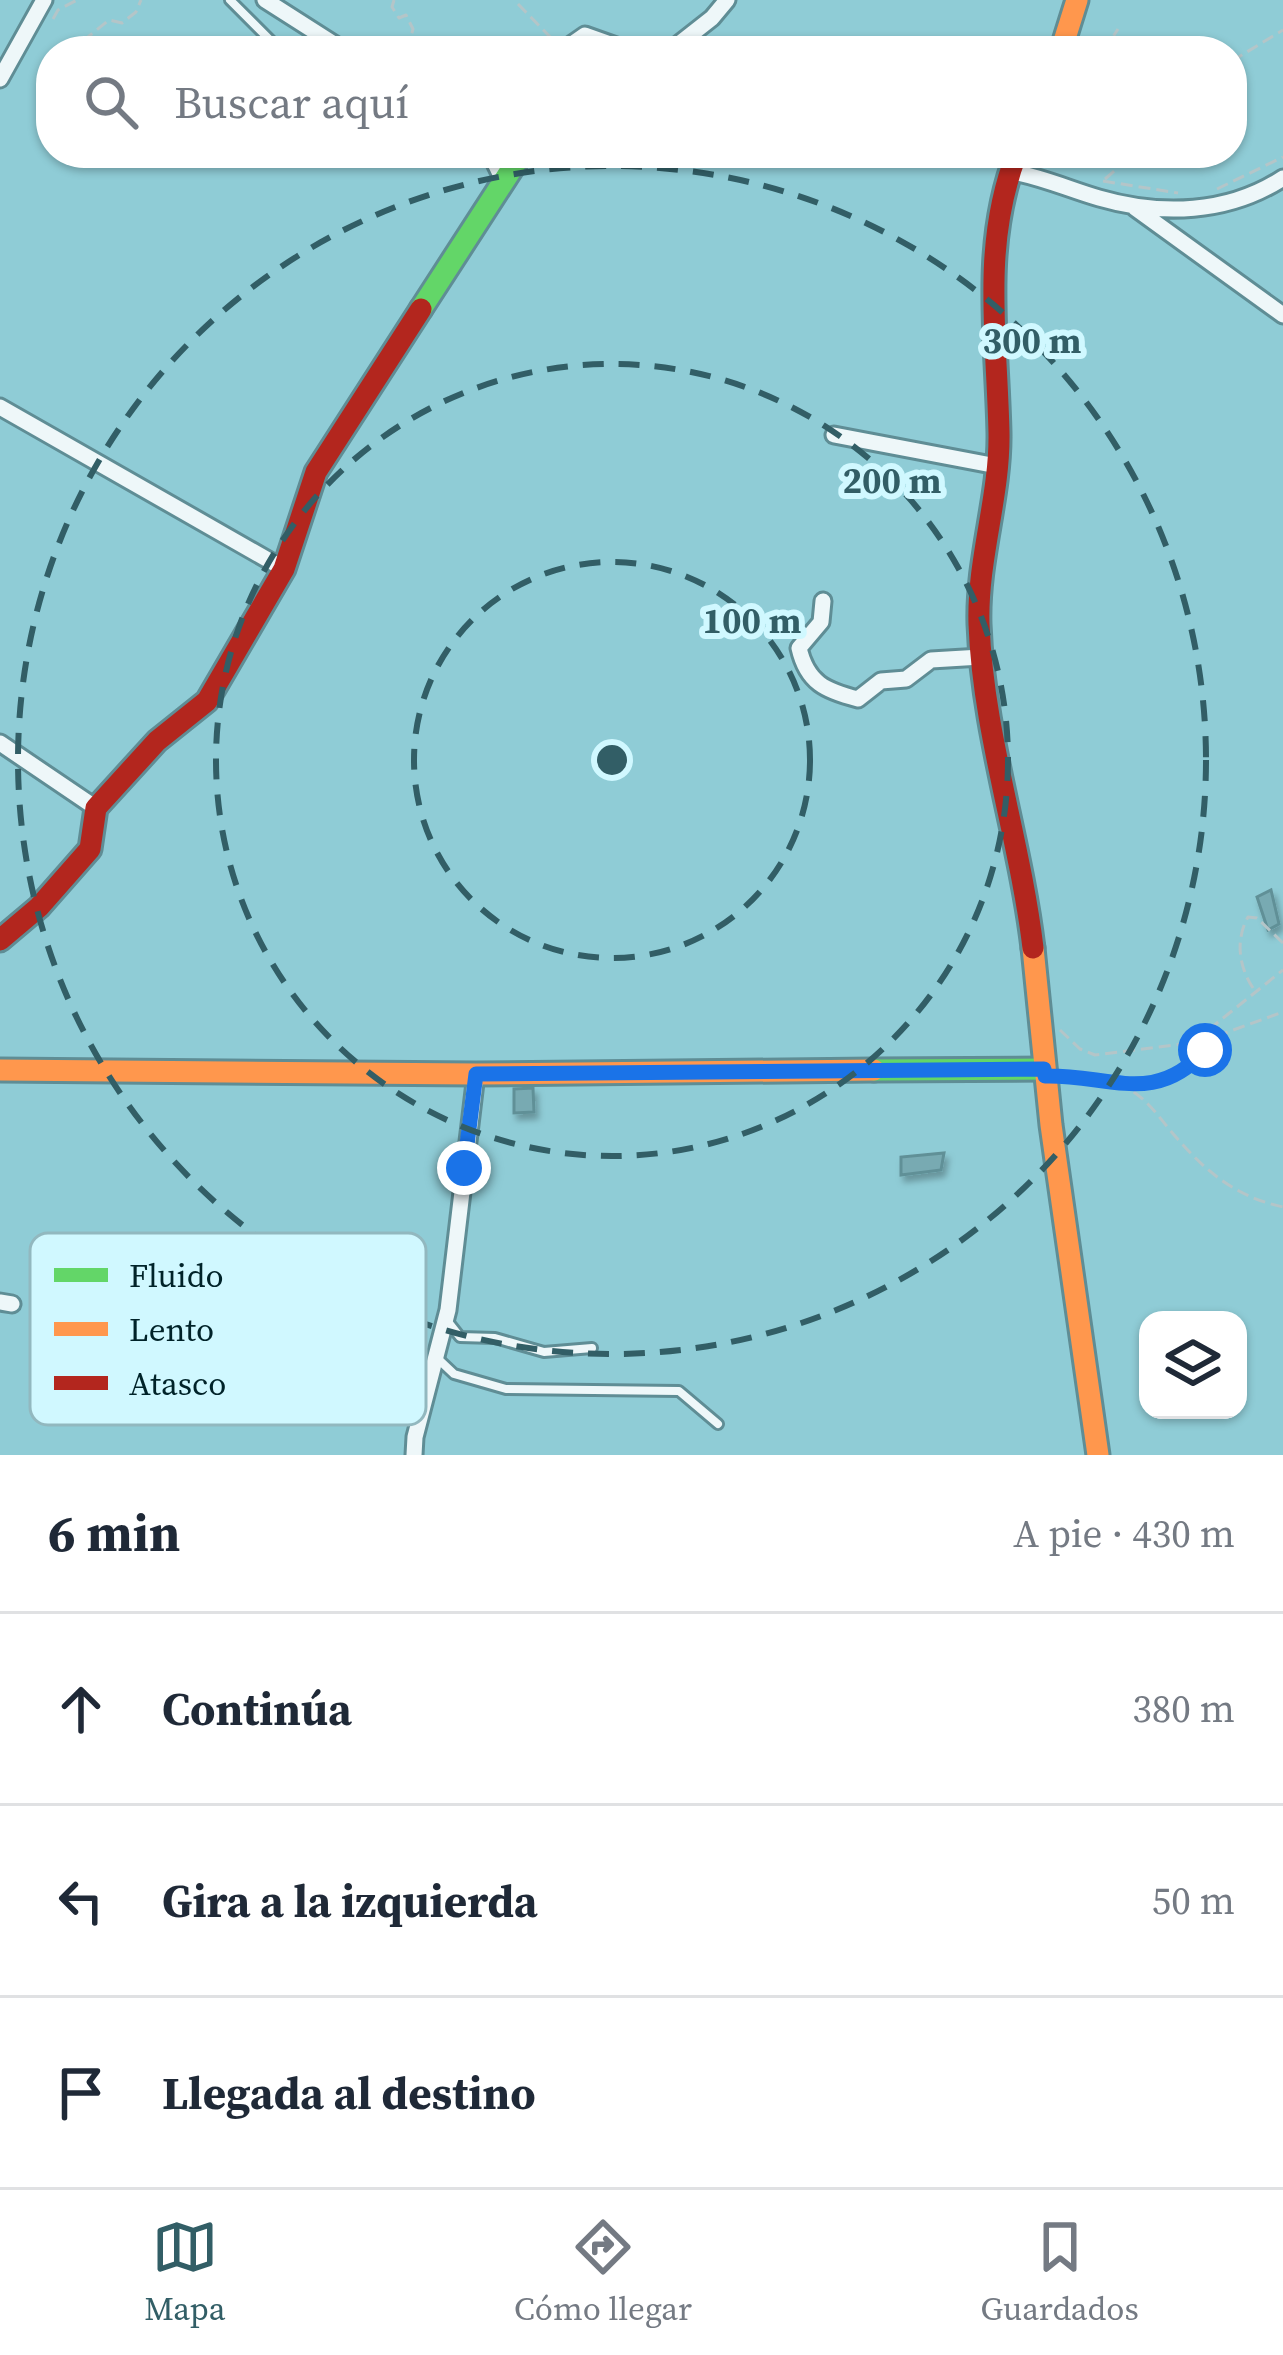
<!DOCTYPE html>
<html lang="es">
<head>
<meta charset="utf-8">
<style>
	:root { --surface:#fff; --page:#f6f6f7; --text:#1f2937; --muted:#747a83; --line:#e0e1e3; --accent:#325e66 }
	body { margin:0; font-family:"Source Serif 4",serif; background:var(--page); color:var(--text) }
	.controls { position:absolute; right:36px; bottom:36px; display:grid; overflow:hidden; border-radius:24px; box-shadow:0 3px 9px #0004 }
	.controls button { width:108px; height:108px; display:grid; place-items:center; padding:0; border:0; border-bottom:3px solid var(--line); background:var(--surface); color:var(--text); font:60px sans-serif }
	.stop { position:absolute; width:36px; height:36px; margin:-27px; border:9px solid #1a73e8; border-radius:50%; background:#fff }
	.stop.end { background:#1a73e8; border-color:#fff; box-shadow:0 3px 12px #0008 }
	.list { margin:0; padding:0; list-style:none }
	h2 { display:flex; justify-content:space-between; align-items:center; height:156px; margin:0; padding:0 48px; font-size:51px }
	h2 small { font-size:39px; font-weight:400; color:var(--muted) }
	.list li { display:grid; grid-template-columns:78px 1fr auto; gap:36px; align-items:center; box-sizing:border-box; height:192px; padding:0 48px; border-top:3px solid var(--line) }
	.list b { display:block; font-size:45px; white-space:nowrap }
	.list em { font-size:39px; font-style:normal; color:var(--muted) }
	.icon { flex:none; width:66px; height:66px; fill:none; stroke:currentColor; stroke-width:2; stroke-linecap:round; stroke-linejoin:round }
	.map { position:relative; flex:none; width:1283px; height:1455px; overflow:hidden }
	.search { position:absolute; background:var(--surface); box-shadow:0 3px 9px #0004; left:36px; right:36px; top:36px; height:132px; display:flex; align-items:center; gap:30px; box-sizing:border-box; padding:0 42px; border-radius:48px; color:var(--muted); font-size:45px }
	.sheet { height:732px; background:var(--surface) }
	nav { display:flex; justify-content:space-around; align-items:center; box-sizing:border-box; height:168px; border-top:3px solid var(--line); background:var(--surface); font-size:33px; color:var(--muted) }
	nav a { display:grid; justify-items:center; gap:6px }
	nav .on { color:var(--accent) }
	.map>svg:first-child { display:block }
	.building { fill:#78aab2; stroke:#619097; stroke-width:3; filter:url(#shadow) }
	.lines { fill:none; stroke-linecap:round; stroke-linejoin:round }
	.lane-casing { stroke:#5f8d95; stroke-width:14 }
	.street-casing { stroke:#5f8d95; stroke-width:21 }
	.fast-casing { stroke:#5f8d95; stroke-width:27 }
	.slow-casing { stroke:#5f8d95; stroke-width:27 }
	.jam-casing { stroke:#5f8d95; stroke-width:27 }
	.path { stroke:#b4c5c8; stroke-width:3; stroke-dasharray:12 6; stroke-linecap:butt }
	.lane { stroke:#eef7f9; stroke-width:8 }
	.street { stroke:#eef7f9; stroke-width:15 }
	.fast { stroke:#63d668; stroke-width:21 }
	.slow { stroke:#ff974d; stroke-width:21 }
	.jam { stroke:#b3261e; stroke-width:21 }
	.route { stroke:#1a73e8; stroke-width:15 }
	.ring { fill:none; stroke:#325e66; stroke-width:6; stroke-dasharray:21 15 }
	.key { fill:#d0f8ff; stroke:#92b8bf; stroke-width:3 }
	.key-label { font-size:33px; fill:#002329 }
	.centre { fill:#325e66; stroke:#d0f8ff; stroke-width:6 }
	.ring-label { font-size:36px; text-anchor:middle; font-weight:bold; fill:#325e66; stroke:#d0f8ff; stroke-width:12; stroke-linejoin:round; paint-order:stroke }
</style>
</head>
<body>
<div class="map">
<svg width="1283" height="1455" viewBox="0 0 1283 1455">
	<defs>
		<filter id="shadow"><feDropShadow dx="3.5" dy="6" stdDeviation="3" flood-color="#0004"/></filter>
	</defs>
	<rect width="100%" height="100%" fill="#8fccd6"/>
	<path class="building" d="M1271 890 1279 924 1268 930 1257 897Z
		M533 1088 534 1112 514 1113V1089Z
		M944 1153 941 1170 901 1175V1157Z"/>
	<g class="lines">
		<defs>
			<path id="lane" d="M230 0 281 51
				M449 1323 460 1337 495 1338 544 1352 592 1348
				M436 1357 454 1374 506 1389 679 1391 718 1424"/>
			<path id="street" d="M265 0 345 51
				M562 51 585 35 630 51
				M670 51 712 18 727 0
				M0 79 44 0
				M490 153 504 182
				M1008 171C1040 176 1068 189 1099 198 1161 216 1228 214 1283 178
				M1135 208 1283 315
				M0 407 284 569
				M834 435 997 466
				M823 601 821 622 799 648C807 683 826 691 858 699L881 681 906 679 931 660 981 657
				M0 743 96 808
				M0 1302 12 1304
				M414 1455 415 1437 448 1310 476 1074"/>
			<path id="fast" d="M421 309 522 153
				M874 1070 1044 1069"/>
			<path id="slow" d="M1061 51 1077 0
				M1033 948 1051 1125 1098 1455
				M0 1070 476 1074 874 1070"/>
			<path id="jam" d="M1017 153C981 244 997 338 999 433 1000 497 977 559 979 624 983 734 1020 839 1033 948
				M0 940 39 907 90 849 96 808 157 741 207 701 284 569 316 472 421 309"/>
		</defs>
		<use href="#lane" class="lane-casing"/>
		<use href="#street" class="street-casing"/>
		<use href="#fast" class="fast-casing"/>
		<use href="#slow" class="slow-casing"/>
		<use href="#jam" class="jam-casing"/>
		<path class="path" d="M394 0 392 7 399 18 406 15 413 29 407 51
			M518 4 555 42
			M53 19 58 10 77 0
			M83 41 109 20 122 23 136 12 141 0
			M1104 51 1118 29
			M1232 61 1283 30
			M1049 153 1053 168
			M1105 179 1135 153
			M1103 181 1178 193
			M1217 189 1283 157
			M1253 988C1239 967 1235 940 1248 917L1257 918 1283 943
			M1060 1030 1080 1049 1095 1055 1183 1044 1212 1027 1283 970
			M1064 1076C1085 1079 1111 1080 1129 1089 1146 1099 1157 1114 1169 1129 1202 1168 1232 1196 1283 1207
			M1126 1086 1184 1074 1225 1033 1283 1012"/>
		<use href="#lane" class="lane"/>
		<use href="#street" class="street"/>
		<use href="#fast" class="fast"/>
		<use href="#slow" class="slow"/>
		<use href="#jam" class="jam"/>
	</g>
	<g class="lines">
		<path class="route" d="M464 1168 476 1074 1044 1069 1045 1076C1107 1074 1156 1107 1205 1050"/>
	</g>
	<g class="ring">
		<circle cx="612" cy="760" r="198"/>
		<circle cx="612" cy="760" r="396"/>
		<circle cx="612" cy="760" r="594"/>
	</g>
	<rect x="30" y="1233" width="396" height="192" rx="18" class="key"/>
	<rect x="54" y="1268" width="54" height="14" fill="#63d668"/>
	<rect x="54" y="1322" width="54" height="14" fill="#ff974d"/>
	<rect x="54" y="1376" width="54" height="14" fill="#b3261e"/>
	<g class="key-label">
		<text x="129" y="1287">Fluido</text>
		<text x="129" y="1341">Lento</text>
		<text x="129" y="1395">Atasco</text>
	</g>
	<circle cx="612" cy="760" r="18" class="centre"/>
	<g class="ring-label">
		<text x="1032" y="353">300 m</text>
		<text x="892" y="493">200 m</text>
		<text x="752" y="633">100 m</text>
	</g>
</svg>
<div class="controls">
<button><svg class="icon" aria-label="layers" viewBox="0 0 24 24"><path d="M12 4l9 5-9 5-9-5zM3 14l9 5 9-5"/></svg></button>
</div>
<div class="stop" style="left:1205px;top:1050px"></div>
<div class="stop end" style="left:464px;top:1168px"></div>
<div class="search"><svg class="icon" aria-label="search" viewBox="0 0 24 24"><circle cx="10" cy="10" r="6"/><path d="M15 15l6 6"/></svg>Buscar aquí</div>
</div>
<section class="sheet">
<h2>6 min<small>A pie · 430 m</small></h2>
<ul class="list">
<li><svg class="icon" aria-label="ahead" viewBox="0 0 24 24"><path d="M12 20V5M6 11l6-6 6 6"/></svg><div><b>Continúa</b></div><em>380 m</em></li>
<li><svg class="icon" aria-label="left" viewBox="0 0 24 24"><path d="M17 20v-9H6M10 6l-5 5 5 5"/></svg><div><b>Gira a la izquierda</b></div><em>50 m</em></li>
<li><svg class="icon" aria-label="arrive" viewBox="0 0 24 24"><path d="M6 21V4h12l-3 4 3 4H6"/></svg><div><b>Llegada al destino</b></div></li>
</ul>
</section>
<nav>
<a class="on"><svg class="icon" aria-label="map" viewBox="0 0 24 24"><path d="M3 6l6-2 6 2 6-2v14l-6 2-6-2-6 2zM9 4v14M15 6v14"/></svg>Mapa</a>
<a><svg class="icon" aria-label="directions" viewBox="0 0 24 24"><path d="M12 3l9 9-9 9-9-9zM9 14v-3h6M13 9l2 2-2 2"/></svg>Cómo llegar</a>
<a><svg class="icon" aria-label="saved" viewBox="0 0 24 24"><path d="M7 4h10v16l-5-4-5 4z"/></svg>Guardados</a>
</nav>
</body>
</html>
